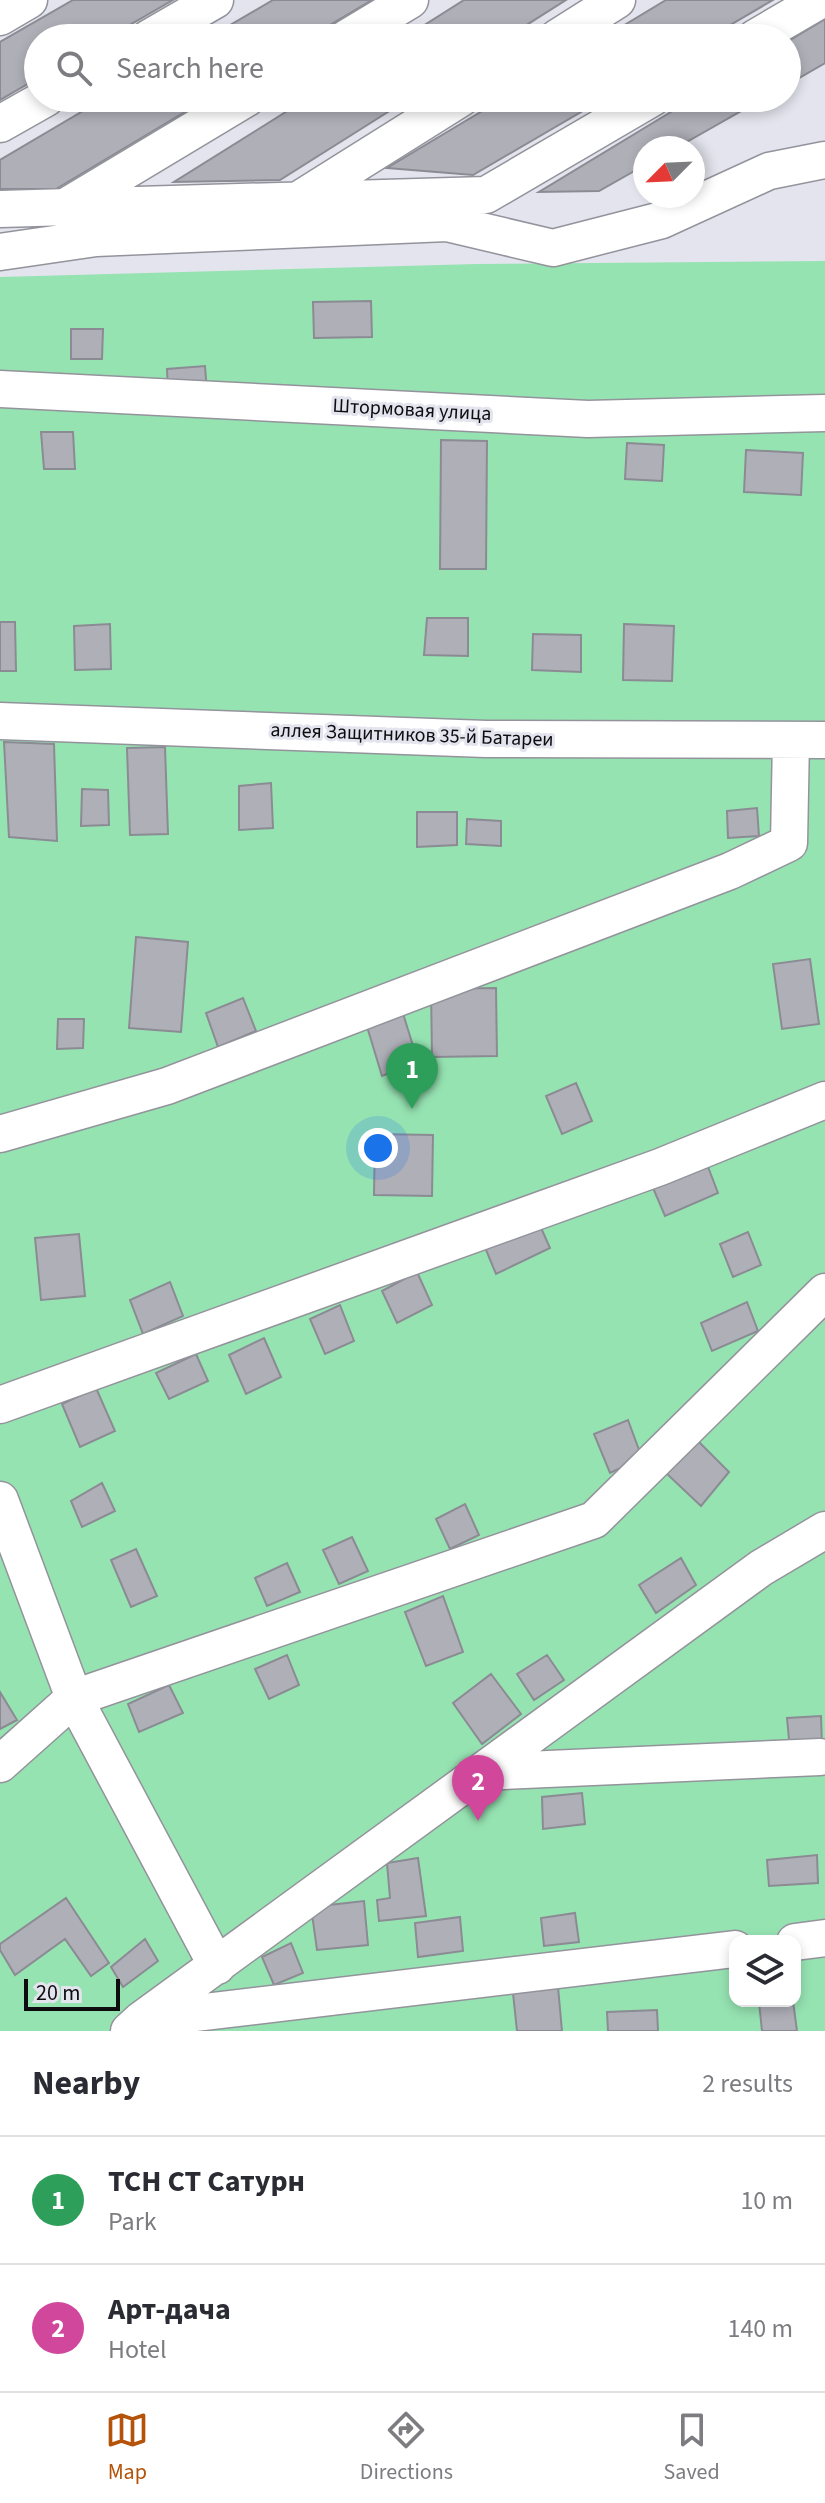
<!DOCTYPE html>
<html lang="en">
<head>
<meta charset="utf-8">
<style>
	:root { --surface:#fff; --page:#f2f2f3; --text:#2b2b33; --muted:#7c7c81; --line:#e1e1e2; --accent:#b45309 }
	body { margin:0; font-family:"Source Sans 3",sans-serif; background:var(--page); color:var(--text) }
	.controls { position:absolute; right:24px; bottom:24px; display:grid; overflow:hidden; border-radius:16px; box-shadow:0 4px 12px #0003 }
	.controls button { width:72px; height:72px; display:grid; place-items:center; padding:0; border:0; border-bottom:2px solid var(--line); background:var(--surface); color:var(--text); font:40px sans-serif }
	.compass { position:absolute; left:633px; top:136px; width:72px; height:72px; border-radius:50%; background:var(--surface); box-shadow:0 4px 12px #0003; rotate:246deg }
	.scale { position:absolute; left:24px; bottom:20px; width:96px; box-sizing:border-box; padding-left:8px; border:4px solid #0d0d10; border-top:0; font-size:22px; line-height:28px; white-space:nowrap; color:#0d0d10; -webkit-text-stroke:6px #e3e4ed; paint-order:stroke }
	.you { position:absolute; left:378px; top:1148px; width:28px; height:28px; margin:-20px; border:6px solid #fff; border-radius:50%; background:#1a73e8; box-shadow:0 0 0 12px #1a73e833 }
	.badge { display:grid; place-items:center; width:52px; height:52px; border-radius:50%; background:var(--accent); color:#fff; font-size:26px; font-weight:700 }
	.pin { position:absolute; translate:-50% -66px; filter:drop-shadow(0 2px 4px #0008) }
	.pin::after { content:''; position:absolute; top:42px; width:28px; height:24px; background:inherit; clip-path:polygon(0 0,100% 0,50% 100%) }
	.list { margin:0; padding:0; list-style:none }
	h2 { display:flex; justify-content:space-between; align-items:center; height:104px; margin:0; padding:0 32px; font-size:34px }
	h2 small { font-size:26px; font-weight:400; color:var(--muted) }
	.list li { display:grid; grid-template-columns:52px 1fr auto; gap:24px; align-items:center; box-sizing:border-box; height:128px; padding:0 32px; border-top:2px solid var(--line) }
	.list b { display:block; font-size:30px; white-space:nowrap }
	.list p { margin:0; font-size:26px; white-space:nowrap; color:var(--muted) }
	.list em { font-size:26px; font-style:normal; color:var(--muted) }
	.icon { flex:none; width:44px; height:44px; fill:none; stroke:currentColor; stroke-width:2; stroke-linecap:round; stroke-linejoin:round }
	.map { position:relative; flex:none; width:825px; height:2031px; overflow:hidden }
	.search { position:absolute; background:var(--surface); box-shadow:0 4px 12px #0003; left:24px; right:24px; top:24px; height:88px; display:flex; align-items:center; gap:20px; box-sizing:border-box; padding:0 28px; border-radius:44px; color:var(--muted); font-size:30px }
	.sheet { height:360px; background:var(--surface) }
	nav { display:flex; justify-content:space-around; align-items:center; box-sizing:border-box; height:112px; border-top:2px solid var(--line); background:var(--surface); font-size:22px; color:var(--muted) }
	nav a { display:grid; justify-items:center; gap:4px }
	nav .on { color:var(--accent) }
	.map>svg:first-child { display:block }
	.green { fill:#96e3b2; fill-rule:evenodd }
	.building { fill:#afafb8; stroke:#8b8b94; stroke-width:2 }
	.lines { fill:none; stroke-linecap:round; stroke-linejoin:round }
	.minor-casing { stroke:#93939c; stroke-width:39 }
	.minor { stroke:#fff; stroke-width:36 }
	.labels { text-anchor:middle; dominant-baseline:central; stroke-width:6; stroke-linejoin:round; paint-order:stroke }
	.street-label { font-size:20px; fill:#0d0d10; stroke:#e3e4ed }
</style>
</head>
<body>
<div class="map">
<svg width="825" height="2031" viewBox="0 0 825 2031">
	<rect width="100%" height="100%" fill="#e3e4ed"/>
	<path class="green" d="M825 261V2031H0V277L477 264ZM735 1941H795V2001H735Z"/>
	<path class="building" d="M73 0H173L107 38H38V78L0 100V42Z
		M273 0H372L308 38H208Z
		M464 0H566L506 38H404Z
		M666 0H773L708 38H603Z
		M825 19V63L787 85V42Z
		M105 98H208L56 189H0V160Z
		M308 98H410L280 180 174 182Z
		M504 98H605L473 175 387 168Z
		M694 98H764L676 148H645V165L599 191 539 192Z
		M371 301 372 337 314 338 313 302Z
		M71 329H103L102 359H71Z
		M205 366 207 392 168 393 167 369Z
		M41 432H73L75 469H44Z
		M441 440 487 441 486 569H440Z
		M627 443 664 445 662 481 625 479Z
		M746 450 803 453 801 495 744 492Z
		M427 618H468V656L424 655Z
		M0 622H15L16 671H0Z
		M110 624 111 669 75 670 74 626Z
		M624 624 674 626 672 681 623 680Z
		M533 634 581 635V672L532 670Z
		M4 742 54 744 57 841 9 837Z
		M165 747 168 834 130 835 127 748Z
		M271 783 273 828 239 830V786Z
		M82 789 108 790 109 825 81 826Z
		M757 808 759 836 728 838 727 811Z
		M417 812H457V845L417 847Z
		M467 819 501 821V846L466 844Z
		M136 937 188 942 181 1032 129 1028Z
		M810 959 819 1024 782 1029 773 964Z
		M496 988 497 1056 432 1057 431 989Z
		M243 998 256 1031 218 1047 206 1013Z
		M401 1007 418 1062 382 1076 365 1020Z
		M58 1019H84L83 1048 57 1049Z
		M576 1083 592 1121 562 1134 546 1096Z
		M375 1134 433 1135 432 1196 374 1195Z
		M705 1159 718 1193 665 1216 650 1181Z
		M538 1221 550 1248 496 1274 484 1245Z
		M748 1232 761 1265 733 1277 720 1244Z
		M79 1234 85 1296 41 1300 35 1238Z
		M417 1272 432 1305 397 1323 382 1291Z
		M170 1282 183 1316 143 1334 130 1300Z
		M747 1302 758 1331 712 1351 701 1323Z
		M340 1305 354 1341 325 1354 310 1319Z
		M264 1338 281 1377 246 1394 229 1355Z
		M196 1354 208 1381 169 1399 156 1373Z
		M96 1388 115 1431 80 1447 62 1404Z
		M628 1420 642 1458 610 1473 594 1434Z
		M695 1438 729 1472 701 1506 666 1473Z
		M102 1483 115 1511 82 1527 71 1501Z
		M465 1504 479 1535 450 1549 436 1519Z
		M352 1537 368 1571 339 1584 323 1550Z
		M136 1549 157 1596 131 1607 111 1560Z
		M681 1558 696 1585 656 1613 639 1585Z
		M287 1563 300 1592 267 1606 255 1578Z
		M443 1596 463 1652 426 1666 405 1612Z
		M287 1655 299 1685 269 1699 255 1669Z
		M547 1655 564 1680 534 1700 517 1674Z
		M491 1674 521 1714 482 1744 453 1703Z
		M169 1685 183 1713 139 1732 128 1704Z
		M0 1692 17 1720 0 1729Z
		M821 1716 822 1747 790 1750 787 1718Z
		M582 1793 585 1824 543 1829 542 1797Z
		M817 1855 818 1883 769 1886 767 1860Z
		M418 1858 426 1916 379 1921 377 1900 390 1898 387 1863Z
		M66 1898 109 1963 91 1976 65 1939 15 1975 0 1950V1944Z
		M364 1901 368 1945 317 1950 311 1907Z
		M575 1913 579 1942 544 1946 541 1918Z
		M460 1917 463 1951 418 1957 415 1923Z
		M145 1939 158 1961 123 1987 111 1967Z
		M291 1943 303 1973 274 1985 262 1957Z
		M558 1987 562 2031H517L513 1993Z
		M767 2001H793L797 2031H762L759 2002Z
		M657 2010 658 2031H608L607 2012Z"/>
	<g class="lines">
		<defs>
			<path id="minor" d="M0 17 29 0
				M149 38 215 0
				M347 38 410 0
				M557 38 617 0
				M755 38 820 0
				M0 124 46 98
				M300 199 461 98
				M67 206 247 98
				M0 209 486 195 652 98
				M0 252 96 238 447 223 553 248 662 220 769 171 825 160
				M0 389 588 419 825 413
				M0 721 486 739 825 740
				M0 1134 167 1086 730 871 789 843 791 740
				M0 1405 660 1167 825 1100
				M0 1500 74 1698 217 1966
				M0 1764 74 1698 594 1520 825 1292
				M482 1772 820 1757
				M795 1942 825 1938
				M145 2019 735 1949
				M129 2031 141 2020 761 1568 825 1530"/>
		</defs>
		<use href="#minor" class="minor-casing"/>
		<use href="#minor" class="minor"/>
	</g>
	<g class="labels">
		<g class="street-label">
			<text transform="translate(412 410) rotate(3)">Штормовая улица</text>
			<text transform="translate(412 735) rotate(2)">аллея Защитников 35-й Батареи</text>
		</g>
	</g>
</svg>
<div class="controls">
<button><svg class="icon" aria-label="layers" viewBox="0 0 24 24"><path d="M12 4l9 5-9 5-9-5zM3 14l9 5 9-5"/></svg></button>
</div>
<svg class="compass" viewBox="-18 -18 36 36"><path d="M0-13l5 13h-10z" fill="#e53935"/><path d="M0 13l5-13h-10z" fill="#7c7c81"/></svg>
<div class="scale">20 m</div>
<div class="you"></div>
<div class="pin badge" style="left:412px;top:1109px;background:#2e9e5b">1</div>
<div class="pin badge" style="left:478px;top:1821px;background:#d1479c">2</div>
<div class="search"><svg class="icon" aria-label="search" viewBox="0 0 24 24"><circle cx="10" cy="10" r="6"/><path d="M15 15l6 6"/></svg>Search here</div>
</div>
<section class="sheet">
<h2>Nearby<small>2 results</small></h2>
<ul class="list">
<li><span class="badge" style="background:#2e9e5b">1</span><div><b>ТСН СТ Сатурн</b><p>Park</p></div><em>10 m</em></li>
<li><span class="badge" style="background:#d1479c">2</span><div><b>Арт-дача</b><p>Hotel</p></div><em>140 m</em></li>
</ul>
</section>
<nav>
<a class="on"><svg class="icon" aria-label="map" viewBox="0 0 24 24"><path d="M3 6l6-2 6 2 6-2v14l-6 2-6-2-6 2zM9 4v14M15 6v14"/></svg>Map</a>
<a><svg class="icon" aria-label="directions" viewBox="0 0 24 24"><path d="M12 3l9 9-9 9-9-9zM9 14v-3h6M13 9l2 2-2 2"/></svg>Directions</a>
<a><svg class="icon" aria-label="saved" viewBox="0 0 24 24"><path d="M7 4h10v16l-5-4-5 4z"/></svg>Saved</a>
</nav>
</body>
</html>
